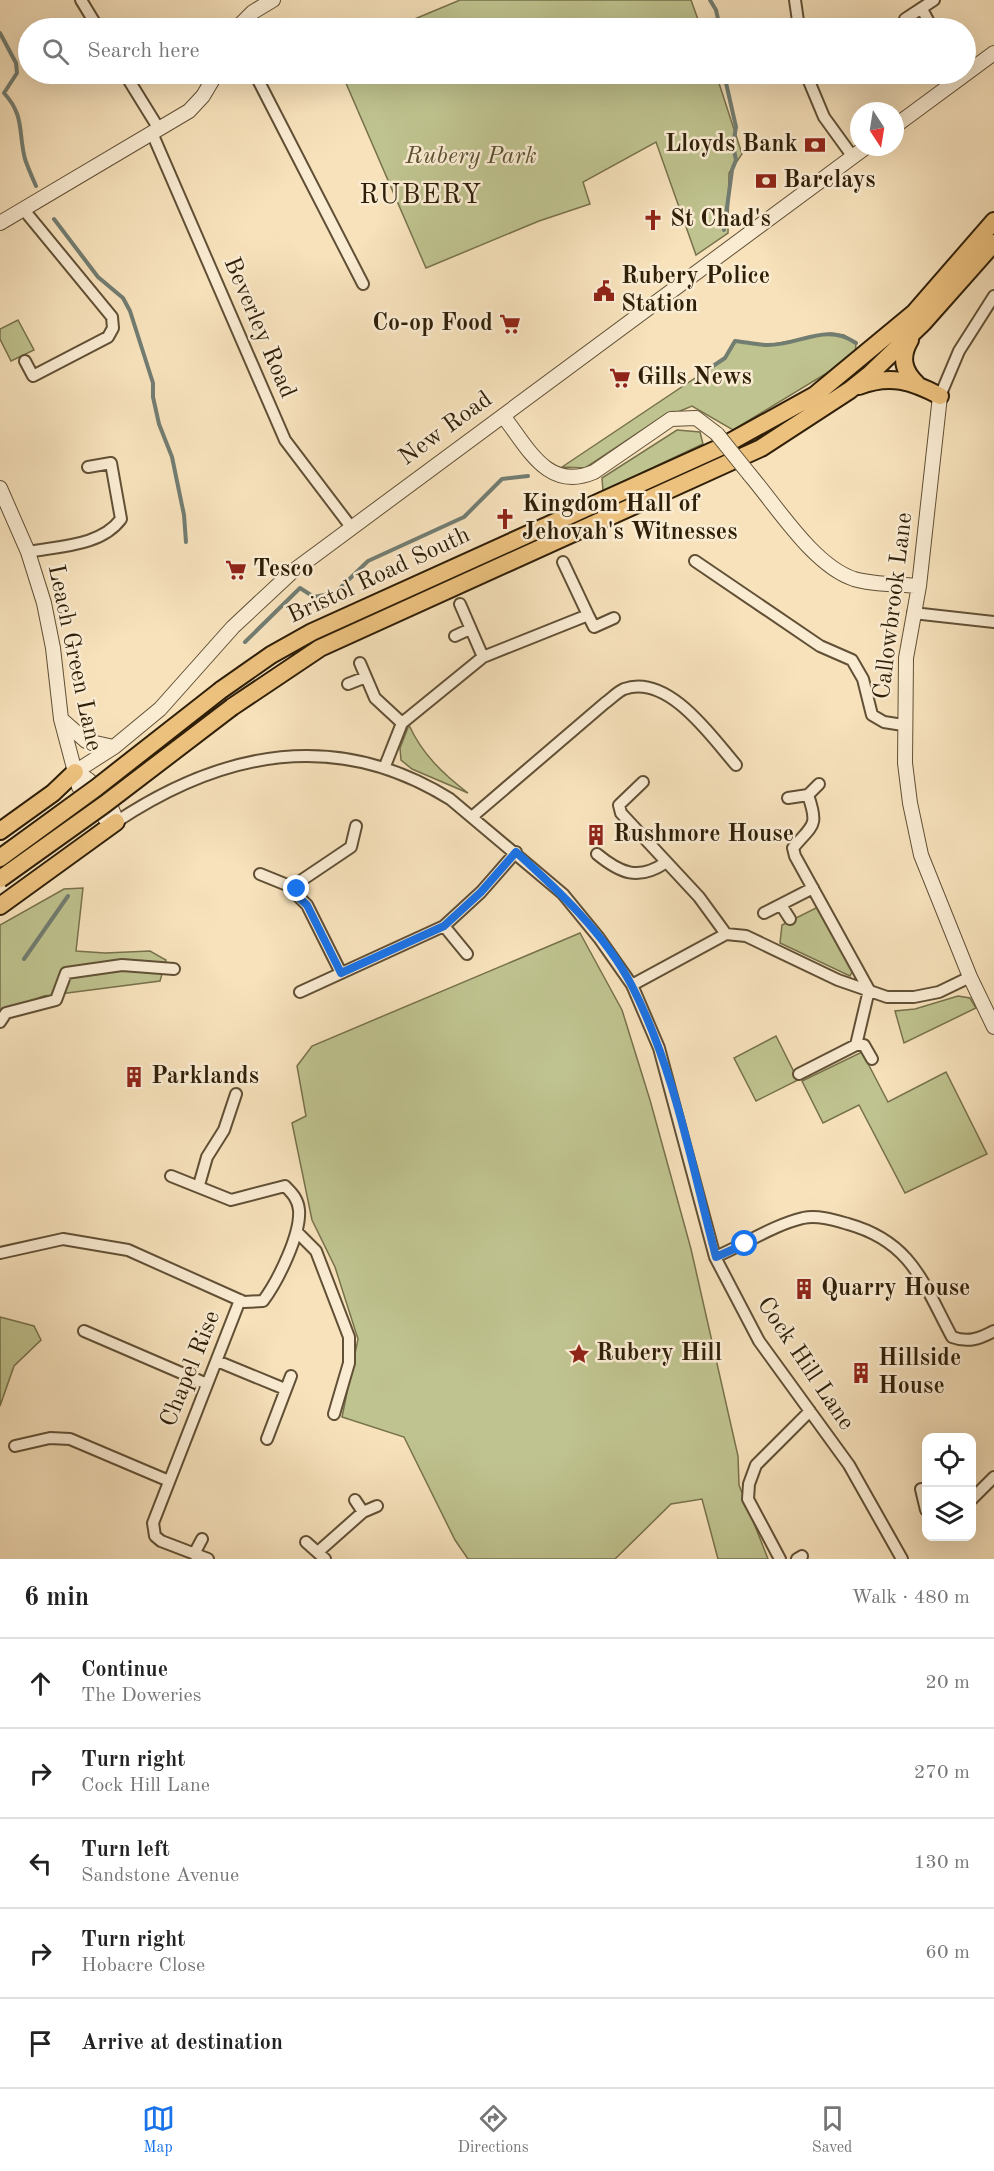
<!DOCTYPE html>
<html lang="en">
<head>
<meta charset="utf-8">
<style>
	:root { --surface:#fff; --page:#f2f2f2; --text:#222; --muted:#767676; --line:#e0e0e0; --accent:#1a73e8 }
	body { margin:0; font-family:"Old Standard TT",serif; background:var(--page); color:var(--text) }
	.controls { position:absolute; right:18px; bottom:18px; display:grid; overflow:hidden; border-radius:12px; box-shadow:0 6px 24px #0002 }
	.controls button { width:54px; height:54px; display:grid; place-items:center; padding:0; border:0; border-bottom:2px solid var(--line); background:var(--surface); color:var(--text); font:30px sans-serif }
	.compass { position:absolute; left:850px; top:102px; width:54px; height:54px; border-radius:50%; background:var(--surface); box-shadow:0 6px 24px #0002; rotate:168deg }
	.stop { position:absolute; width:18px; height:18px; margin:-14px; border:4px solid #1a73e8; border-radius:50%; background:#fff }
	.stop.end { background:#1a73e8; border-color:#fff; box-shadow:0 2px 6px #0008 }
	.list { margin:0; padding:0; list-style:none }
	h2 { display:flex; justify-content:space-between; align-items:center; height:78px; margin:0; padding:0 24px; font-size:26px }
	h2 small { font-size:20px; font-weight:400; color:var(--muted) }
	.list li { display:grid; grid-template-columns:39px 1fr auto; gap:18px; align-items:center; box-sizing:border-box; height:90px; padding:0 24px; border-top:2px solid var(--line) }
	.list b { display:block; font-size:22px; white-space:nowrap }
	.list p { margin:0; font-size:20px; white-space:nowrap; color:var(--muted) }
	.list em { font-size:20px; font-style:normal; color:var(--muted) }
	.icon { flex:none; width:33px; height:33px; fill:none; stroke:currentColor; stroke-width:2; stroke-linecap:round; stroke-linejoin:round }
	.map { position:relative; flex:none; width:994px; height:1559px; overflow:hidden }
	.search { position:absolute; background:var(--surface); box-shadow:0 6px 24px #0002; left:18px; right:18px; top:18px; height:66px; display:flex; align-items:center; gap:15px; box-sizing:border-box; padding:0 21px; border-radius:33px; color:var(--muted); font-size:22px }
	.sheet { height:528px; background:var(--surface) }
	nav { display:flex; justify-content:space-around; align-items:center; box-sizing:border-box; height:84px; border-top:2px solid var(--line); background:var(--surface); font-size:16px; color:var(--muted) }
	nav a { display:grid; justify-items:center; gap:3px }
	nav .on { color:var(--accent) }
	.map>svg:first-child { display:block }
	.green { fill:#bfc38f; stroke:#77714c; stroke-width:1.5 }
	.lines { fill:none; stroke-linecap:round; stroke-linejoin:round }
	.stream { stroke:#727d72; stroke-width:4 }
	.minor-casing { stroke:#615035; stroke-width:14 }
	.tertiary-casing { stroke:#615035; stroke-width:16 }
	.trunk-casing { stroke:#2f1f08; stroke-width:20 }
	.minor { stroke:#faecd3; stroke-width:10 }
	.tertiary { stroke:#faecd3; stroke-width:14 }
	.trunk { stroke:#ecc17e; stroke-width:16 }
	.tertiary-bridge-casing { stroke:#615035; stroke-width:16; stroke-linecap:butt }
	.trunk-bridge-casing { stroke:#2f1f08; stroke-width:20; stroke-linecap:butt }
	.tertiary-bridge { stroke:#faecd3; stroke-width:14 }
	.trunk-bridge { stroke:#ecc17e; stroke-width:16 }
	.route { stroke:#1a73e8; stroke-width:8 }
	.labels { text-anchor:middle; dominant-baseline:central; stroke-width:5; stroke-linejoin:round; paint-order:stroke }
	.poi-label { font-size:24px; font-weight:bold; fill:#2f1f08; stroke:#faecd3; text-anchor:start }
	.park-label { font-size:24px; font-style:italic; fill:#5a5030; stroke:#faecd3 }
	.street-label { font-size:24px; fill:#2f1f08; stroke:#faecd3 }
	.quarter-label { font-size:27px; letter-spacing:1.5px; fill:#2f1f08; stroke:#faecd3 }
</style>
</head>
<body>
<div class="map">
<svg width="994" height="1559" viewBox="0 0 994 1559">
	<rect width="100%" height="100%" fill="#f7e2bc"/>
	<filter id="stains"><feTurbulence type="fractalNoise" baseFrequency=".00333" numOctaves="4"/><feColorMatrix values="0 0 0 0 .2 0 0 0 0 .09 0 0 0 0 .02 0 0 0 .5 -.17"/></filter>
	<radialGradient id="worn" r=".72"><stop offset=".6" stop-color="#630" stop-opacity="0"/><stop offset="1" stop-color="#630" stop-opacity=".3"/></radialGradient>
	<path class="green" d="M460 0H691L701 28H393Z
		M342 74H716L742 154 729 173 728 233 696 255 656 142 583 182 590 204 539 221 426 268Z
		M18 320 34 350 11 361 0 339V329Z
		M831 333 844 335 856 343 855 356 733 430 692 406 656 421 585 468 562 467 725 358 735 341 769 345Z
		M677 430 700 432 703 444 603 491 602 478Z
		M409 725C422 754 443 774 468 793L412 769 401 760 400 748Z
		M83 888 76 951 105 953 150 951 166 960 160 981 44 996 0 1011V925L64 889Z
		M818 907 853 970 850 976 780 943 782 925Z
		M580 933 622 1010 650 1100 691 1249 738 1456 739 1485 768 1559H718L702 1499 671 1504 615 1559H468L455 1540 404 1437 342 1417 358 1339 335 1267 312 1220 292 1123 306 1116 297 1066 312 1046Z
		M958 996 970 998 976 1008 904 1043 895 1011 915 1009Z
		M776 1036 798 1080 756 1101 734 1058Z
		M862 1052 888 1102 946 1072 987 1154 905 1193 859 1105 823 1123 802 1081Z
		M0 1317 34 1326 41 1340 14 1366 0 1406Z"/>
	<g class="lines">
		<path class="stream" d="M710 0 716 10 720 28
			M0 33 16 63 17 73 4 93C25 116 18 132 25 159 28 168 32 177 36 186
			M724 74 736 127 733 145 736 160 732 170 724 230
			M54 219 98 277 123 298 130 311 153 383V397L159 424 172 457 184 515 186 542
			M698 376 725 358 735 341C746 342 757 345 768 345 800 345 826 322 856 343
			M245 642 300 588 314 597 335 593 368 561 464 517 502 479 528 476
			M24 959 68 896"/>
		<defs>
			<path id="minor" d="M81 0 98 28
				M795 0 799 28
				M922 9 932 28
				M905 19 934 0
				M125 74 159 129
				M252 74 256 76 363 284
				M806 74 824 117 853 157
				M152 133 285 440 351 527
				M24 210 112 317 113 328 108 337 33 376 25 361
				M940 396 959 351 994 296
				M28 552C60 546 101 546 121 519L111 463 88 467
				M695 561 820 646 852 660 863 679 872 715 884 722 903 725
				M563 562 588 615
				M460 604 483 657
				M913 613 994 622
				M455 636 470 629
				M360 663 375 698 402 723
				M348 684 366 677
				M385 766 402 723 483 657 588 615 594 627 614 618
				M643 782 619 805 621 813 699 897 726 934
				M808 795C819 827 813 824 793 848L795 856 869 990 856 1045H864L872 1059
				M788 798 808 795 819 784
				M473 816 605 703C611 699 617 692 624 689 668 673 712 737 736 765
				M116 822C223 751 336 728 450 799L563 894 599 938 632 985 659 1048 715 1257 759 1341 849 1465 902 1559
				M597 854C620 873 638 881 665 863
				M260 874 297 889V895L307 905 341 973
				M297 889 302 880 351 847 356 826
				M781 905 790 919
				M764 913 813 888
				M444 926 467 954
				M632 985 726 934 746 936 838 980 887 997H914L939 992 970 977
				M300 992 444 926 481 892 516 852
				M0 1022 6 1013 56 1000 66 973 122 965 174 969
				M799 1074 856 1045
				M199 1185 207 1157 224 1130 236 1094
				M297 1232 316 1251 349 1337V1363L334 1414
				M0 1253 63 1239 128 1250 244 1302 263 1301C278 1281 301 1234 299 1210 298 1199 292 1193 285 1186L231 1200 171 1176
				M715 1257C744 1245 773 1225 803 1218 818 1215 834 1220 848 1224 912 1242 923 1283 952 1337 968 1343 979 1339 994 1331
				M84 1331 207 1384
				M217 1361 285 1389
				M267 1439 291 1376
				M15 1446 50 1438 70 1439 169 1481
				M921 1489 926 1510
				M972 1499 994 1477
				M355 1500 363 1512
				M306 1542 325 1559
				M319 1551 363 1512 377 1506
				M194 1554 202 1539
				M208 1559 161 1541 155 1536 153 1523 240 1300
				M780 1559 748 1499 749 1484 756 1465 810 1411
				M797 1559 802 1556"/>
			<path id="tertiary" d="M237 28 253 12 273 0
				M895 126 994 53
				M0 223 189 111 203 96 216 74
				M940 396 919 586 906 658 905 763 910 803 921 855 970 977 994 1027
				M503 416C528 447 547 492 594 472L671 419 696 418 717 434
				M750 475C778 508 814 566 854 579 874 585 898 584 919 586
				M0 488 28 552 44 603 53 648 61 719 79 787 104 817 116 822
				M61 719 86 741 114 747
				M75 772 114 747 160 709 233 627 292 572 866 147
				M75 772C94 780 112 801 116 822"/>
			<path id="trunk" d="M910 340C900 357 903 371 917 384
				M859 386C890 374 912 381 940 396
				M221 690 271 655 312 632 721 447 815 395 914 313 994 221
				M232 707 320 648 761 448 850 390 870 374 923 323 994 243
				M0 831 53 793 75 772
				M0 906 116 822"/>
		</defs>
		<use href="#minor" class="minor-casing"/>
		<use href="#tertiary" class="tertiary-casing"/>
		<use href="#trunk" class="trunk-casing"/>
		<use href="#minor" class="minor"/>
		<use href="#tertiary" class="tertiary"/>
		<use href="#trunk" class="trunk"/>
		<defs>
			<path id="tertiary-bridge" d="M717 434 750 475"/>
			<path id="trunk-bridge" d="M0 858 96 788 221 690
				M0 879 105 804 232 707"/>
		</defs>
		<use href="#tertiary-bridge" class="tertiary-bridge-casing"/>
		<use href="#trunk-bridge" class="trunk-bridge-casing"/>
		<use href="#tertiary-bridge" class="tertiary-bridge"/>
		<use href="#trunk-bridge" class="trunk-bridge"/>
	</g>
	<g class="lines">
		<path class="route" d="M297 889V896L307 905 341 973 444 926 481 892 516 852C559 891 605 934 632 986 675 1070 692 1167 716 1257L745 1244"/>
	</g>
	<defs>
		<symbol id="bank-bare" viewBox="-9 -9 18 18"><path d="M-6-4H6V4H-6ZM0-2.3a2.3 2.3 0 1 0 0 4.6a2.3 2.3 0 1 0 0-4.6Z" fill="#8f2418" stroke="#faecd3" stroke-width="2.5" paint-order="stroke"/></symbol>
		<symbol id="church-bare" viewBox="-9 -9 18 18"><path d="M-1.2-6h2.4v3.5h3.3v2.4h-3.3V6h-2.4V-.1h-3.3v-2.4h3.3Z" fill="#8f2418" stroke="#faecd3" stroke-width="2.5" paint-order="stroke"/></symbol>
		<symbol id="civic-bare" viewBox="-9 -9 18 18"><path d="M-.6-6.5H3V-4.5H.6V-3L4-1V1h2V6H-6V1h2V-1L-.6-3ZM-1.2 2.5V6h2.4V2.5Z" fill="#8f2418" stroke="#faecd3" stroke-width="2.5" paint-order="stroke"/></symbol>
		<symbol id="supermarket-bare" viewBox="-9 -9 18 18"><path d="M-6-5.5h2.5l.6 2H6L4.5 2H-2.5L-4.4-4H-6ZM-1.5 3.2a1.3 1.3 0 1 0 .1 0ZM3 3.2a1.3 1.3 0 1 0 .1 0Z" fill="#8f2418" stroke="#faecd3" stroke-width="2.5" paint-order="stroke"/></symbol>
		<symbol id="building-bare" viewBox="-9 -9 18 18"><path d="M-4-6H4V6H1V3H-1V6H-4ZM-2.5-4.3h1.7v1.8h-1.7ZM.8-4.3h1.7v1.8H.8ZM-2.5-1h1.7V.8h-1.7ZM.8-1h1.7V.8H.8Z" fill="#8f2418" stroke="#faecd3" stroke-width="2.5" paint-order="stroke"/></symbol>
		<symbol id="sight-bare" viewBox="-9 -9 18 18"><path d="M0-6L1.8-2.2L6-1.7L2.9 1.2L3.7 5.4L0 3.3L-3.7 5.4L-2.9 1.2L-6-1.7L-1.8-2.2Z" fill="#8f2418" stroke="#faecd3" stroke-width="2.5" paint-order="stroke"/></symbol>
	</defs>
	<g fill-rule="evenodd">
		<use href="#bank-bare" x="800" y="130" width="30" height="30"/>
		<use href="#bank-bare" x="751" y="166" width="30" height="30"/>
		<use href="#church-bare" x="638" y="205" width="30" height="30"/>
		<use href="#civic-bare" x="589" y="276" width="30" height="30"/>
		<use href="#supermarket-bare" x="495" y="309" width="30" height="30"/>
		<use href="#supermarket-bare" x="605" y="363" width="30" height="30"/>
		<use href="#church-bare" x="490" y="504" width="30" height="30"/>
		<use href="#supermarket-bare" x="221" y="555" width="30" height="30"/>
		<use href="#building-bare" x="581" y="820" width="30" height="30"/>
		<use href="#building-bare" x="119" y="1062" width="30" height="30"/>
		<use href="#building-bare" x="789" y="1274" width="30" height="30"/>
		<use href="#sight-bare" x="564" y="1339" width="30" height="30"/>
		<use href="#building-bare" x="846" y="1358" width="30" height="30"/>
	</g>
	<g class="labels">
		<g class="poi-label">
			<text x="798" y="145" text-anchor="end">Lloyds Bank</text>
			<text x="783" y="181">Barclays</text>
			<text x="670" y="220">St Chad's</text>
			<text x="621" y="277">Rubery Police<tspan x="621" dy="28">Station</tspan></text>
			<text x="493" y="324" text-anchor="end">Co-op Food</text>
			<text x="637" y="378">Gills News</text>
			<text x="522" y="505">Kingdom Hall of<tspan x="522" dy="28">Jehovah's Witnesses</tspan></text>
			<text x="253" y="570">Tesco</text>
			<text x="613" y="835">Rushmore House</text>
			<text x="151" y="1077">Parklands</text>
			<text x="821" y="1289">Quarry House</text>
			<text x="596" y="1354">Rubery Hill</text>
			<text x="878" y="1359">Hillside<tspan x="878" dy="28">House</tspan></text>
		</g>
		<g class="park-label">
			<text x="471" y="157">Rubery Park</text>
		</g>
		<g class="street-label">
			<text transform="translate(259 328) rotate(67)">Beverley Road</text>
			<text transform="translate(446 429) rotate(-36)">New Road</text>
			<text transform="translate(379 576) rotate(-25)">Bristol Road South</text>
			<text transform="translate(894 606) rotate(-83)">Callowbrook Lane</text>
			<text transform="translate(74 658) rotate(78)">Leach Green Lane</text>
			<text transform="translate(805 1364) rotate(56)">Cock Hill Lane</text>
			<text transform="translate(191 1369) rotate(-68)">Chapel Rise</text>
		</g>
		<g class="quarter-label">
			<text x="421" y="195">RUBERY</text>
		</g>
	</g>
	<rect width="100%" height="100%" filter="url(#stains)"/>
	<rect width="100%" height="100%" fill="url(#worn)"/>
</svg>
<div class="controls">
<button><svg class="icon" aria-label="locate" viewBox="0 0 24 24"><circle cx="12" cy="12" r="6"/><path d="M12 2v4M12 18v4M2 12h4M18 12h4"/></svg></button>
<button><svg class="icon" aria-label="layers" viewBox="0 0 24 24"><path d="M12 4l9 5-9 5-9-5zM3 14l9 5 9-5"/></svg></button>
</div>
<svg class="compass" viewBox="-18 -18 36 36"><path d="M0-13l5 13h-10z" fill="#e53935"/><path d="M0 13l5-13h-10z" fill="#767676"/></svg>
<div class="stop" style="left:745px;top:1244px"></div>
<div class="stop end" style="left:297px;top:889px"></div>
<div class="search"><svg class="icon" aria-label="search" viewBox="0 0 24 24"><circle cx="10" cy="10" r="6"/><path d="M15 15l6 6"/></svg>Search here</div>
</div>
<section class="sheet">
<h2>6 min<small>Walk · 480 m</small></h2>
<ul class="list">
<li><svg class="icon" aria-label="ahead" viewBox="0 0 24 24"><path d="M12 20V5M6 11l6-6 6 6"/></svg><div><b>Continue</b><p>The Doweries</p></div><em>20 m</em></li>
<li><svg class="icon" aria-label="right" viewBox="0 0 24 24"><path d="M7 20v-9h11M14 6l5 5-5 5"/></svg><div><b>Turn right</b><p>Cock Hill Lane</p></div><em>270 m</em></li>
<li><svg class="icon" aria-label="left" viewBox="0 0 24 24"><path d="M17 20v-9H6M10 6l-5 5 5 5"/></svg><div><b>Turn left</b><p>Sandstone Avenue</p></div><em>130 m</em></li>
<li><svg class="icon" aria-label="right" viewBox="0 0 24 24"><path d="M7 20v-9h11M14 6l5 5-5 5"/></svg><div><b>Turn right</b><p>Hobacre Close</p></div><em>60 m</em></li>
<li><svg class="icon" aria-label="arrive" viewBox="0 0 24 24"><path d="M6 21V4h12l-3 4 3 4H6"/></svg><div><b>Arrive at destination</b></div></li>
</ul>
</section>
<nav>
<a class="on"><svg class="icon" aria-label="map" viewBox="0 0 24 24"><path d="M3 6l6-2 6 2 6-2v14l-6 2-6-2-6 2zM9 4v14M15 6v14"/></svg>Map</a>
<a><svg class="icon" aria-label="directions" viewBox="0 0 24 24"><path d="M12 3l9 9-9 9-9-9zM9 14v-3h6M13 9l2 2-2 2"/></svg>Directions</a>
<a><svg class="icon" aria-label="saved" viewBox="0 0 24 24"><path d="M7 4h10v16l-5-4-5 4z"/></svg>Saved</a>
</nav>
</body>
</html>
